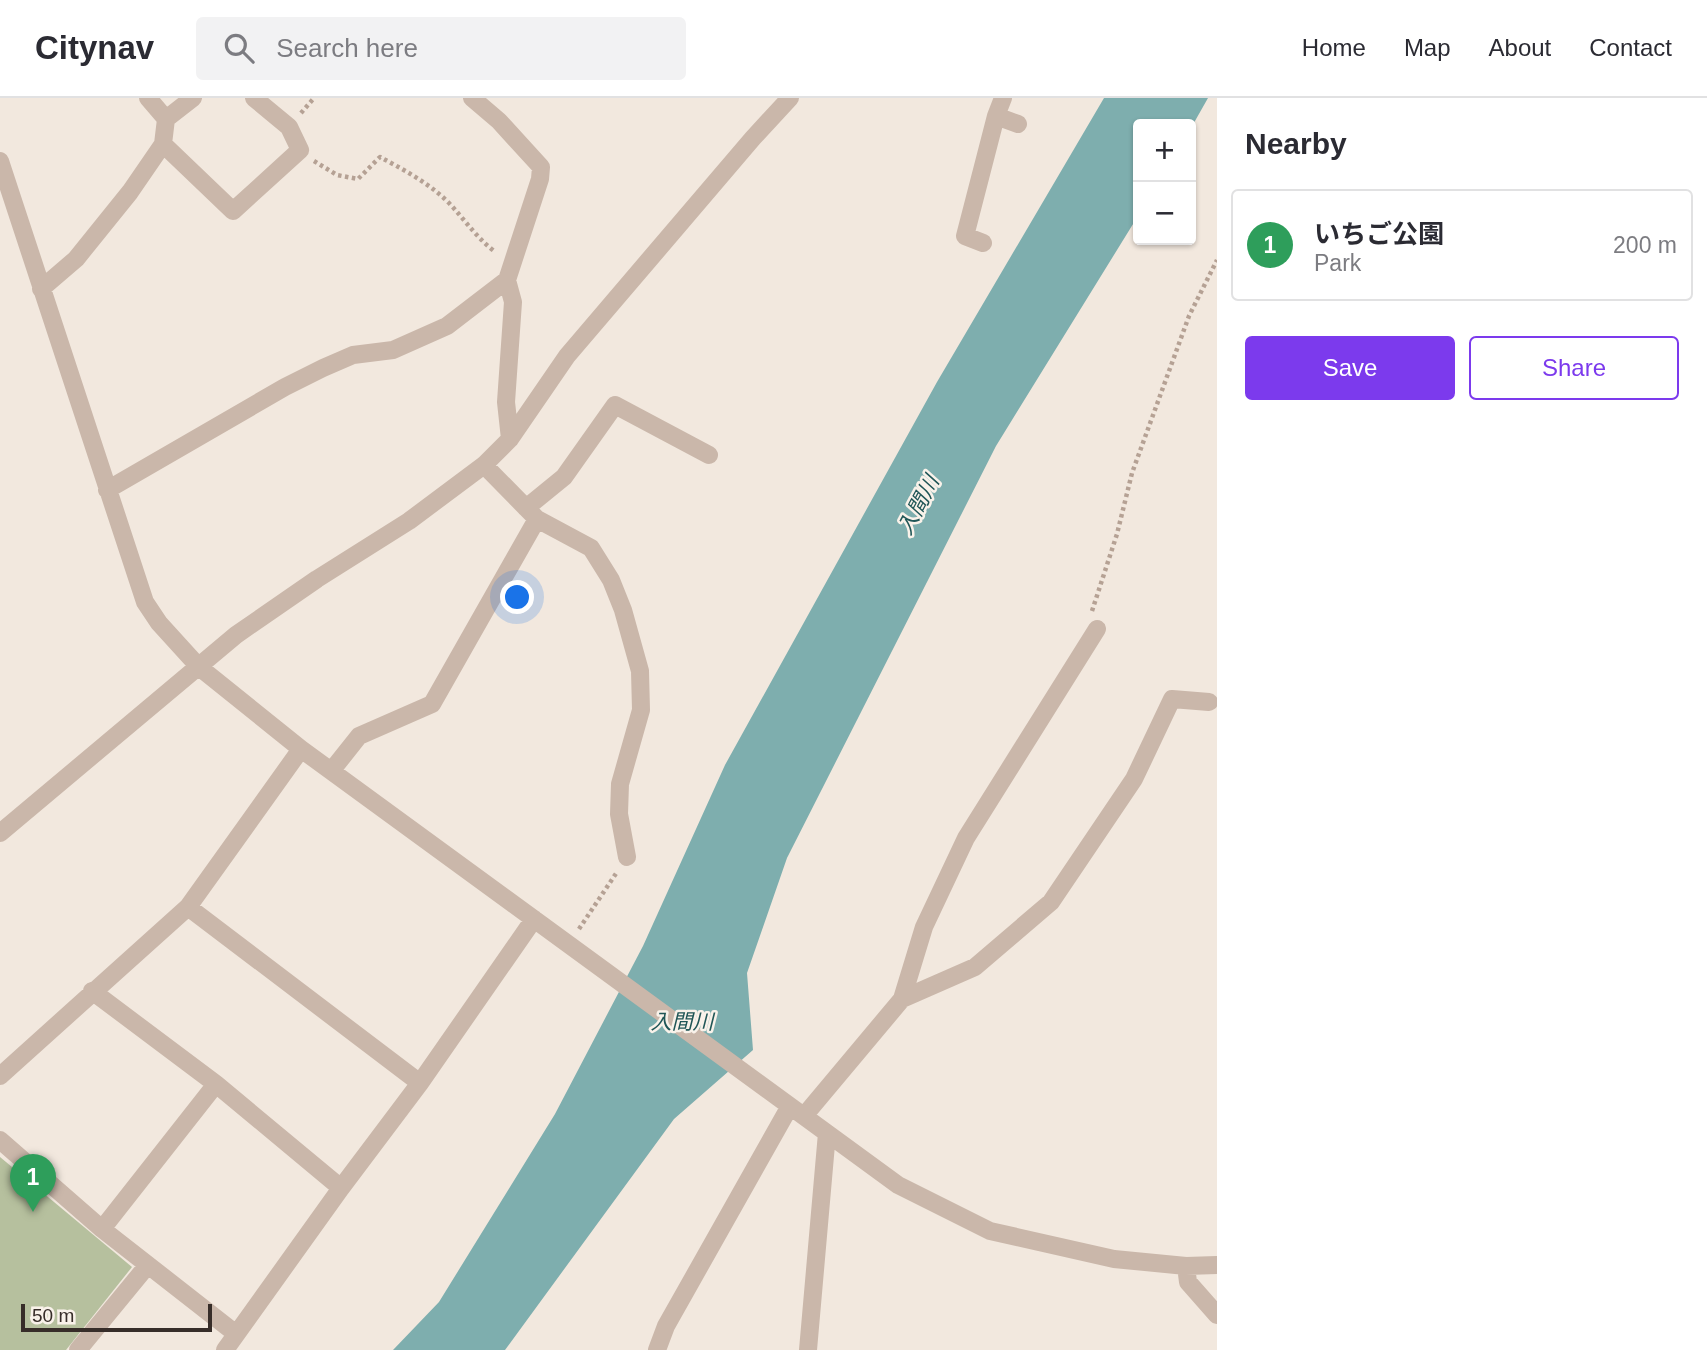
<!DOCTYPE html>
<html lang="en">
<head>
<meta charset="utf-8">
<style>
	:root { --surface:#fff; --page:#f2f2f3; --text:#2b2b33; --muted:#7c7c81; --line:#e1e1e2; --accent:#7c3aed }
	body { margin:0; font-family:Helvetica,"Noto Sans JP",sans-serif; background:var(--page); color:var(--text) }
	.controls { position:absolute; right:21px; top:21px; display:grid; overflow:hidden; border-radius:7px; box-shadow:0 2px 5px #0004 }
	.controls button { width:63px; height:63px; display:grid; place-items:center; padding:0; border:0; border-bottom:2px solid var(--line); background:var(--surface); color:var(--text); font:35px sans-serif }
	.scale { position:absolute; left:21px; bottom:18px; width:191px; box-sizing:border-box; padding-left:7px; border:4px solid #372d29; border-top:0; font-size:19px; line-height:24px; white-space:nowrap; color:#372d29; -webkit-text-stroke:5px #f9f2ea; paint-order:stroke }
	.you { position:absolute; left:518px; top:500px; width:24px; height:24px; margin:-18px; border:5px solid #fff; border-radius:50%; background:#1a73e8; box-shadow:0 0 0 10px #1a73e833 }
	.badge { display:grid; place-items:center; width:46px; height:46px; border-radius:50%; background:var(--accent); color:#fff; font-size:23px; font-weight:700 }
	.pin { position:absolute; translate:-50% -58px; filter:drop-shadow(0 2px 4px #0008) }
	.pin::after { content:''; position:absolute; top:37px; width:24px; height:21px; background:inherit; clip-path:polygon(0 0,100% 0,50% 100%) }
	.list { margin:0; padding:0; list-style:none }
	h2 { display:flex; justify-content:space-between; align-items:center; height:91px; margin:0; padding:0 28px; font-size:30px }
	h2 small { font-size:23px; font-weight:400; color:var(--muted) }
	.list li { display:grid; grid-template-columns:46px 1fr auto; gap:21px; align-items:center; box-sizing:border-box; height:112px; margin:0 14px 14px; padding:0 14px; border:2px solid var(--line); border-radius:7px }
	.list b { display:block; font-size:26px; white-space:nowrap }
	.list p { margin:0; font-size:23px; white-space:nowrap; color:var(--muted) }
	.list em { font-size:23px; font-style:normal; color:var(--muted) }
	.actions { display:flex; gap:14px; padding:21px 28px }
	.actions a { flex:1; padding:16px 0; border:2px solid var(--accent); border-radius:7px; text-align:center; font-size:24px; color:var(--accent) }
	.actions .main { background:var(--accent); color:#fff }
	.icon { flex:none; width:38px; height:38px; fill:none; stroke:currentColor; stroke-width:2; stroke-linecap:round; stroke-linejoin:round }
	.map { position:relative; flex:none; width:1217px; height:1252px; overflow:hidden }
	header { display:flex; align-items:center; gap:42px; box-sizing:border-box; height:98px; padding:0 35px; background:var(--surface); border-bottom:2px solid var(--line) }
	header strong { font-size:33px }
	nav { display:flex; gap:38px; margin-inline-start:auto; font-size:24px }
	.search { width:490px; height:63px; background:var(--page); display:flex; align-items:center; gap:18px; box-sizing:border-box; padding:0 24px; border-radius:7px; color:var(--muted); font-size:26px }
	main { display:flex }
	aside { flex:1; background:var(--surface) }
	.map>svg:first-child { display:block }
	.green { fill:#b6c09e }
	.water { fill:#7eaeae }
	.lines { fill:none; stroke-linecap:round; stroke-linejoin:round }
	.path { stroke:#b5a194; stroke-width:4.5; stroke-dasharray:3.5 3.5; stroke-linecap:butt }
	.minor { stroke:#cab7aa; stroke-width:18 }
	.labels { text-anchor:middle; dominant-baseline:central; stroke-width:5; stroke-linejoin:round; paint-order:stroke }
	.water-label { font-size:21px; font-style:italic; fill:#205657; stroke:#f9f2ea }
</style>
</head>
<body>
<header>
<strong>Citynav</strong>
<div class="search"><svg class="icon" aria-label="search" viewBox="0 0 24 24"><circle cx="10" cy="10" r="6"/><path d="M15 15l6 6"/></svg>Search here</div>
<nav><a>Home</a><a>Map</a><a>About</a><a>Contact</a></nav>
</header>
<main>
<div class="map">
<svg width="1217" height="1252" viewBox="0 0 1217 1252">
	<rect width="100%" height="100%" fill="#f2e8de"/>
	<path class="green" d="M0 1059 132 1169 66 1252H0Z"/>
	<path class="water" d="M1104 0H1208L1191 30V26H1138V118L996 348 787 760 747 875 753 952 674 1021 505 1252H393L439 1204 555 1016 643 848 725 667 937 284Z"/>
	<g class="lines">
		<path class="path" d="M301 15 314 0
			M314 63 337 77 358 81 380 59C404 72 429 85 449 105 465 122 475 138 494 153
			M1092 513 1117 436 1132 375 1189 218 1217 162
			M579 831 617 774"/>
		<path class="minor" d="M148 0 166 21
			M996 18 1018 26
			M163 46 233 113 300 52 289 29 254 0
			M0 63 145 504 159 525 199 569 301 651 898 1087 990 1133 1114 1161 1186 1168 1217 1167
			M983 145 965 138 996 18 1003 0
			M507 182 513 204 506 304 510 341
			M41 191 76 161 130 94 163 46 166 21 193 0
			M484 367 537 421 591 450 611 482 623 512 640 573 641 612 620 686 619 716 627 759
			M107 392 285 289 323 270 353 257 393 252 447 228 507 182 540 81 541 69 499 23 472 0
			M526 410 564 379 615 307 709 357
			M332 672 359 638 432 606 537 421
			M0 735 236 537 317 481 409 423 484 367 510 341 567 258 753 40 790 0
			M188 809 420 985
			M92 893 216 986 341 1090
			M902 901 924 829 966 740 1097 531
			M0 978 188 809 301 651
			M804 1018 902 901 975 869 1051 804 1134 681 1172 601 1209 604
			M0 1042 102 1131 235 1235
			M102 1131 216 986
			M1186 1168 1188 1184 1217 1217
			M78 1252 147 1168
			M225 1252 341 1090 420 985 534 821
			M657 1252 666 1228 790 1008
			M808 1252 827 1035"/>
	</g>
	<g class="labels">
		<g class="water-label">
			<text transform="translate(918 407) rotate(-62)">入間川</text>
			<text x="682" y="923">入間川</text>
		</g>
	</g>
</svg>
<div class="controls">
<button>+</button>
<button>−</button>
</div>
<div class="scale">50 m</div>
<div class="you"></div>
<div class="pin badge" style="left:33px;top:1114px;background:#2e9e5b">1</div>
</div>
<aside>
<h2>Nearby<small></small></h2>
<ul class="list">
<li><span class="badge" style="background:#2e9e5b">1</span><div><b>いちご公園</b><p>Park</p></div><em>200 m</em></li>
</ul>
<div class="actions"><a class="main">Save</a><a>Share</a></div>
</aside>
</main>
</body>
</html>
